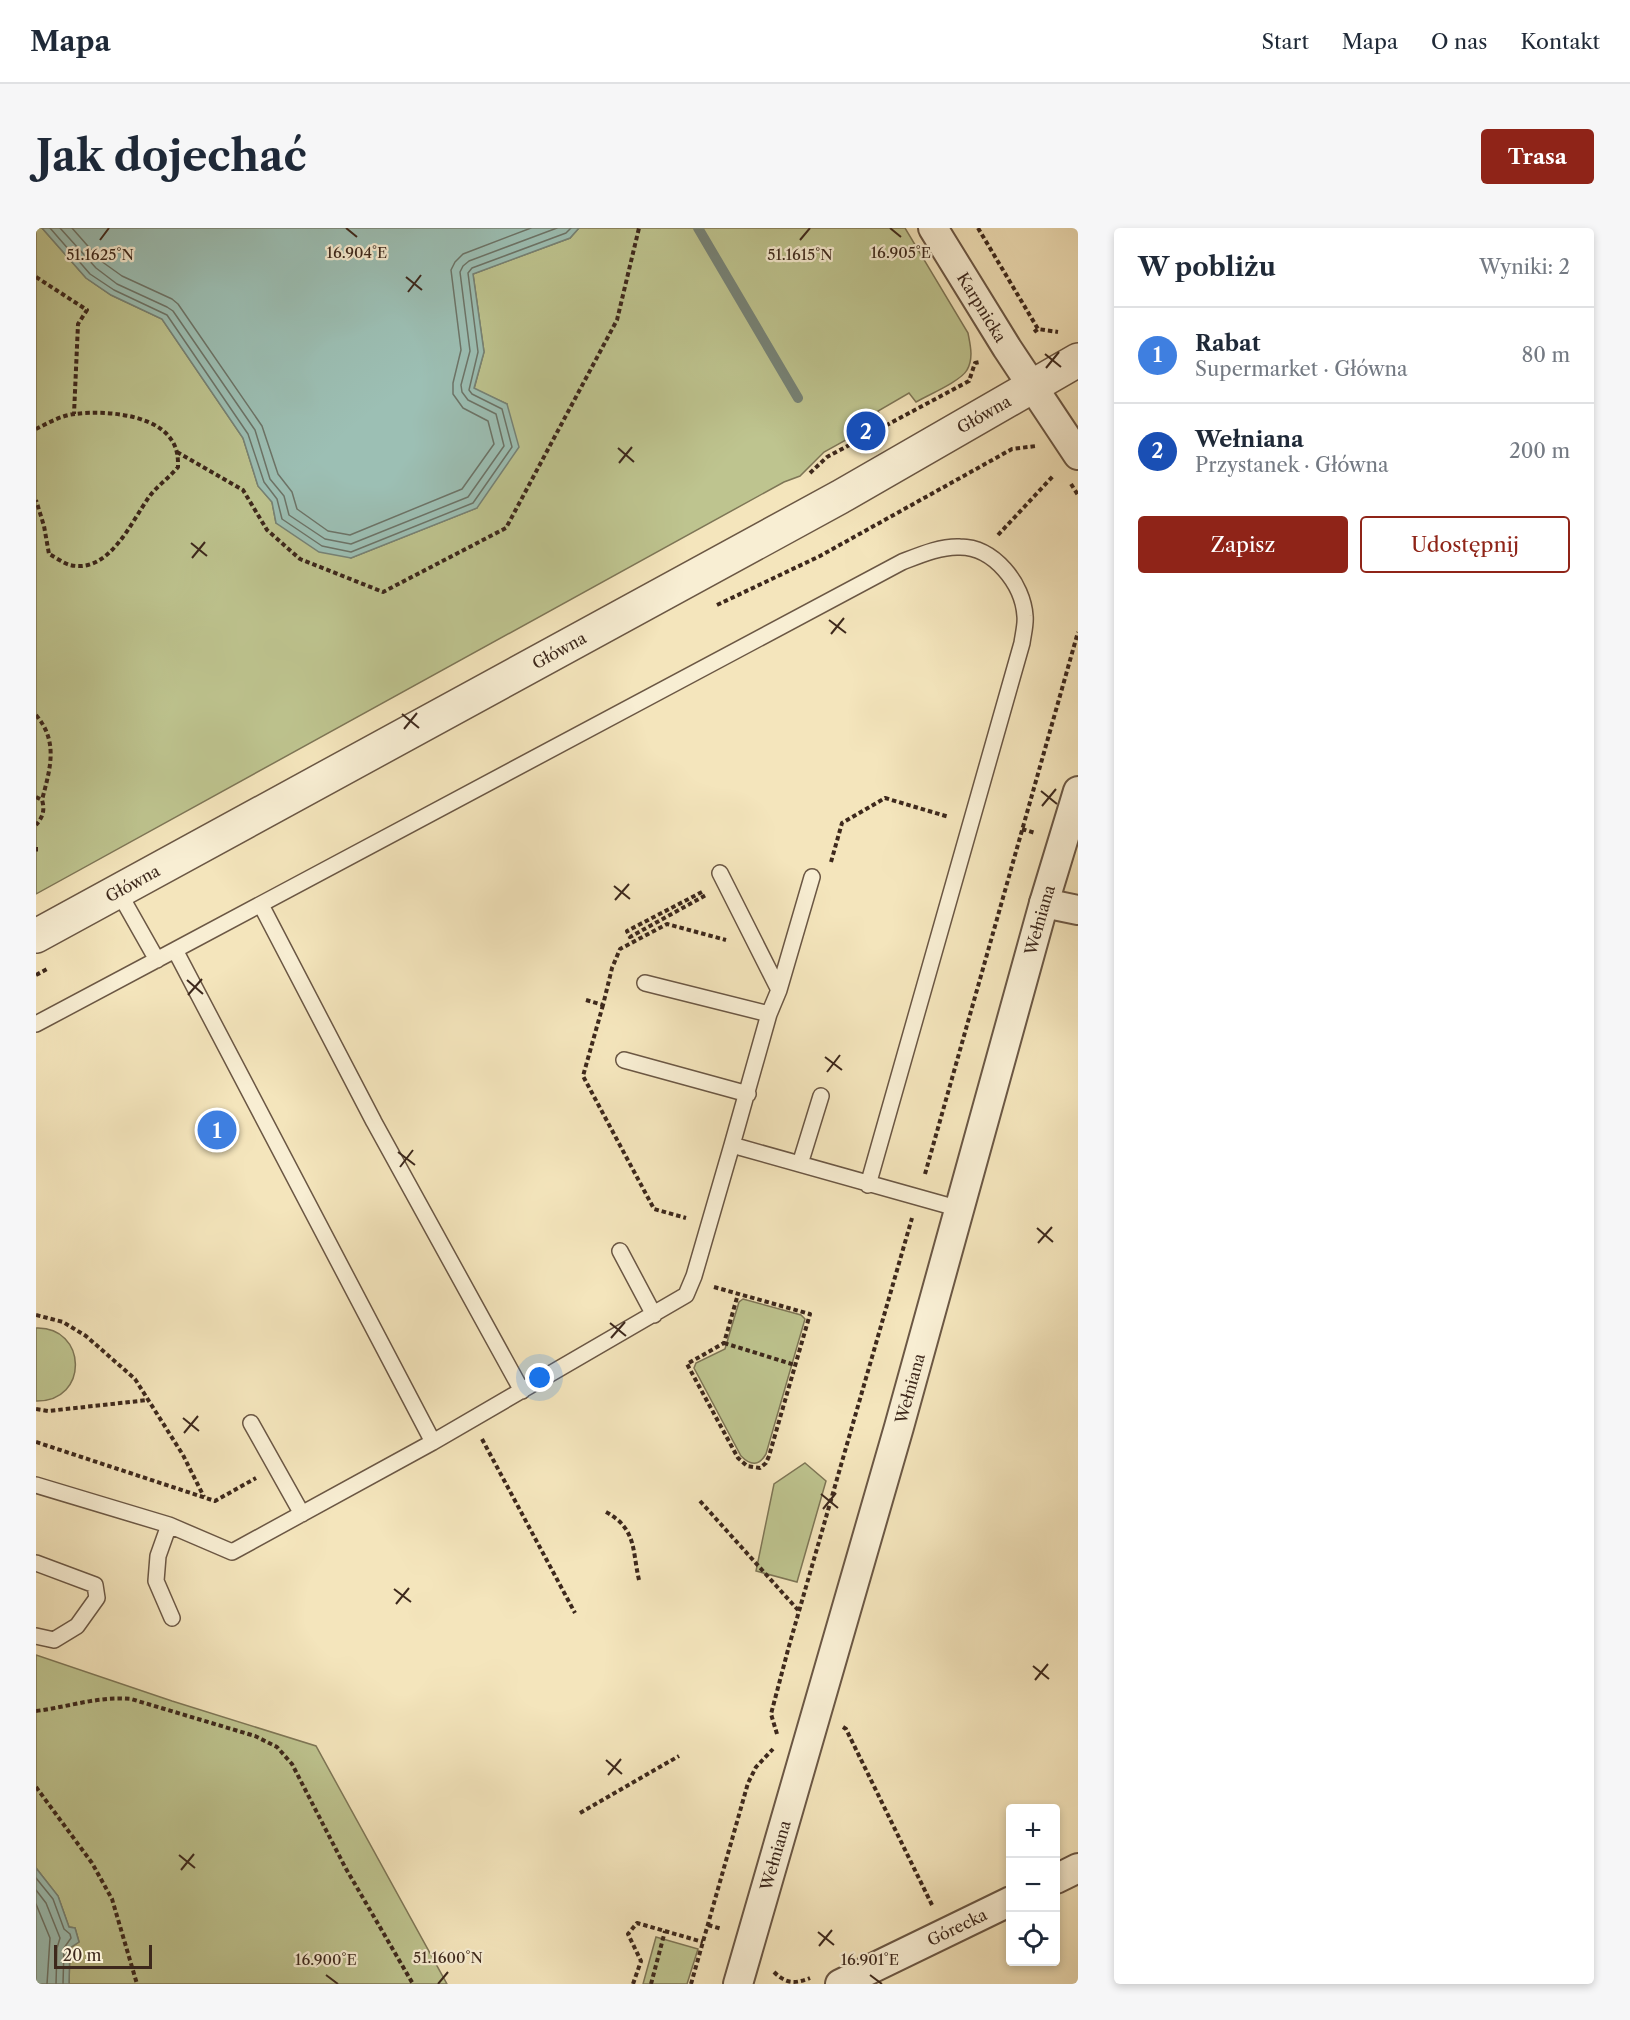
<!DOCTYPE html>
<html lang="pl">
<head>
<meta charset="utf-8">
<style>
	:root { --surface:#fff; --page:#f6f6f7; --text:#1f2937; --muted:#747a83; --line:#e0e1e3; --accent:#8f2418 }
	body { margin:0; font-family:"Libre Caslon Text",serif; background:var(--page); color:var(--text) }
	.controls { position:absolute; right:18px; bottom:18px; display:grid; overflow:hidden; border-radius:6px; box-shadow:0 3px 9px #0003 }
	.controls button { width:54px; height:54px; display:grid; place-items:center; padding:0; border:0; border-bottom:2px solid var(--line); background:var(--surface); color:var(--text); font:30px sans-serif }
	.scale { position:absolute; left:18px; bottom:15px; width:98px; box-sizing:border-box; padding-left:6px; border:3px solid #3d281c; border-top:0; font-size:16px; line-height:21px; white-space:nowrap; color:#3d281c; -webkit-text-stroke:4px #f8eed3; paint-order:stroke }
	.you { position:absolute; left:504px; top:1150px; width:21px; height:21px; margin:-15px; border:4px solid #fff; border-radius:50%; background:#1a73e8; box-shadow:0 0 0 9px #1a73e833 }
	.badge { display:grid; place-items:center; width:39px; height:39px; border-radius:50%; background:var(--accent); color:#fff; font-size:20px; font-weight:700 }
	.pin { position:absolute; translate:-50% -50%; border:3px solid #fff; box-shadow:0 2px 6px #0006 }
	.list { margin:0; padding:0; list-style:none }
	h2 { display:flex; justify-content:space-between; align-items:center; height:78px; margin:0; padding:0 24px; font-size:26px }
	h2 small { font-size:20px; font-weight:400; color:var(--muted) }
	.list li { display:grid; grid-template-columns:39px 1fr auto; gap:18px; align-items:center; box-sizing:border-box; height:96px; padding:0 24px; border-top:2px solid var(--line) }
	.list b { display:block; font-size:22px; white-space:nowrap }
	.list p { margin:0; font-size:20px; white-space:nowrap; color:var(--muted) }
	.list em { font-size:20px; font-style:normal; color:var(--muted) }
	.actions { display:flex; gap:12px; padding:18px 24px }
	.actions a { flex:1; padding:14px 0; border:2px solid var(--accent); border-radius:6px; text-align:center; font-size:21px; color:var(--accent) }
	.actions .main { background:var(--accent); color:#fff }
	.icon { flex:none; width:33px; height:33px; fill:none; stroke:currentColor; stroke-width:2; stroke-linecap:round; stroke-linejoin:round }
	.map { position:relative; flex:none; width:1042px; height:1756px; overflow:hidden; border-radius:6px }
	header { display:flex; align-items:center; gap:36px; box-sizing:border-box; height:84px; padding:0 30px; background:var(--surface); border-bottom:2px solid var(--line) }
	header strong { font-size:28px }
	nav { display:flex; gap:33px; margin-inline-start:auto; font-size:21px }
	.intro { display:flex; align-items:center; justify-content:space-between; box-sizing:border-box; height:144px; padding:0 36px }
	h1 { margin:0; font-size:42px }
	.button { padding:15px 27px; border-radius:6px; background:var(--accent); color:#fff; font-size:21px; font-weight:700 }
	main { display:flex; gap:36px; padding:0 36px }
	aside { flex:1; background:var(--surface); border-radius:6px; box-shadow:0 3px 9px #0003 }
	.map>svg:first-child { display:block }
	.green { fill:#bec48f; stroke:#7e7656; stroke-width:1.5 }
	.water { fill:#9cbfb4; stroke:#768377; stroke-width:1.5 }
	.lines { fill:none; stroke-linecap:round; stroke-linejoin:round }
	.shore { stroke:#6c7468; stroke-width:1.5 }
	.stream { stroke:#768377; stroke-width:10 }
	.service-casing { stroke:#6b5744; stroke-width:18 }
	.minor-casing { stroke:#6b5744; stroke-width:32 }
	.tertiary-casing { stroke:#6b5744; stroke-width:36 }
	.path { stroke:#3d281c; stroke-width:4; stroke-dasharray:4.5 3; stroke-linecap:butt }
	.service { stroke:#f8eed3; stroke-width:15 }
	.minor { stroke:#f8eed3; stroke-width:28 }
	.tertiary { stroke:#f8eed3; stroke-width:33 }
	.ticks { fill:none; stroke:#3d281c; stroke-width:2 }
	.labels { text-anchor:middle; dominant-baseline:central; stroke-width:4.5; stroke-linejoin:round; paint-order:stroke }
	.street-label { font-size:16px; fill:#3d281c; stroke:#f8eed3 }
	.ticks-label { font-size:15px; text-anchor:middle; fill:#3d281c; stroke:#f8eed3; stroke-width:4.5; stroke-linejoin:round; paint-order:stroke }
</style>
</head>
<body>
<header>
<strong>Mapa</strong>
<nav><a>Start</a><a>Mapa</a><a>O nas</a><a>Kontakt</a></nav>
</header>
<div class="intro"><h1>Jak dojechać</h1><a class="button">Trasa</a></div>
<main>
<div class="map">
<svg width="1042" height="1756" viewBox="0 0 1042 1756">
	<rect width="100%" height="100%" fill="#f4e5bc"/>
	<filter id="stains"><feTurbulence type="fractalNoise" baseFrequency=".00333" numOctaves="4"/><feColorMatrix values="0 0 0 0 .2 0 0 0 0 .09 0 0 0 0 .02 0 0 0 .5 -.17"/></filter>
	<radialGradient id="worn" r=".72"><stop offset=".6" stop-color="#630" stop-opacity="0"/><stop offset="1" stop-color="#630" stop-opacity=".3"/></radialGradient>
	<path class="green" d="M0 0H6L50 50 75 67 126 91 207 210 222 258 236 274 240 295 315 330 441 280 471 176 438 161 448 124 437 46 534 10 543 0H869L932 105C934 116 938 130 931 142 925 153 892 167 880 174L873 165 842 183 846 192 788 224 764 248 748 254 0 666Z
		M707 1071 765 1087 769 1091 730 1226C723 1238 715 1238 705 1228L658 1140 660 1135 689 1121 703 1074Z
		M0 1100C51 1098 54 1174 0 1173Z
		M769 1235 790 1253 761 1354 720 1343 738 1256Z
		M0 1427 136 1473 280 1518 411 1756H33L34 1720 43 1714 39 1700 33 1699 22 1668 0 1640Z
		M620 1709 662 1721 651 1756H607Z"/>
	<path class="water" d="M6 0H543L534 10 437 46 448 124 438 160 471 176 483 219 441 280 315 330 283 324 240 295 236 274 222 258 207 210 126 91 75 67 50 50Z
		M0 1640 22 1668 33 1699 39 1700 43 1714 34 1720 33 1756H0Z"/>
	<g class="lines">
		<path class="shore" d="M14 0 54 46 78 62 131 87 212 206 228 254 241 271 246 291 286 318 315 324 437 275 476 219 466 181 436 166 433 162 442 124 432 45 436 40 530 5 535 0
			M24 0 60 40 81 56 131 79 137 83 219 202 234 251 248 268 253 287 289 311 315 316 432 269 468 218 460 186 432 172 426 164 425 157 434 123 424 44 427 38 433 33 521 0
			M36 0 65 33 86 48 136 71 142 76 226 198 242 246 256 264 261 281 292 303 314 307 426 261 458 216 452 193 427 180 417 166V155L425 122 415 42 419 34 427 26 495 0
			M0 1650 17 1671 28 1701 34 1706 35 1710 28 1720 27 1756
			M0 1662 10 1675 24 1710 21 1720 20 1756
			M0 1676 14 1710 11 1756"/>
		<path class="stream" d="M662 0 762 170"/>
		<defs>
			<path id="service" d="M684 645 743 762
				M776 649 743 762 733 786 696 917 924 981
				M82 663 121 732
				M225 677 338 894 486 1163
				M139 722 866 334C884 327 905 318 924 319 958 319 987 356 989 388 990 396 987 407 986 415L832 957
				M609 755 733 786
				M0 796 139 722 397 1214
				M588 832 712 866
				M764 936 785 868
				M584 1023 618 1087
				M215 1195 266 1286
				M0 1257 133 1297 196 1324 397 1214 650 1067 658 1048 696 917
				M133 1297 122 1328 120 1353 136 1390
				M0 1335 59 1357 61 1370 41 1398 18 1412 0 1408"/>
			<g id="minor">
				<path id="s1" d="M897 0 971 120 1042 227"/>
				<path d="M1008 675 1042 682"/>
				<path d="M1020 1651 1042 1640"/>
				<path id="s2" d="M702 1756 863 1199 1008 675 1042 563"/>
				<path id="s3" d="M804 1756 975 1673"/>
			</g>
			<g id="tertiary">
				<path id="s4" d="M0 708 804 269 1042 132"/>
			</g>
		</defs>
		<use href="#service" class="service-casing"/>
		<use href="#minor" class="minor-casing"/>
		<use href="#tertiary" class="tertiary-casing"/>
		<path class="path" d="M942 0 1002 101
			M0 49 51 82 42 96 38 186
			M998 104 1002 101 1022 104
			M0 201C12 195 26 187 39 186 70 182 133 186 141 225 142 229 142 234 142 239 133 250 121 258 113 269 94 296 73 346 34 337 27 335 19 329 13 326L8 298 0 272
			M141 224 207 262 231 302 264 331 347 364 470 300 581 92 603 0
			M774 245 791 229 933 153 939 135 944 134
			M1035 256 1042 267
			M962 307 1018 247
			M681 377 784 328 976 221 1000 218
			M0 487C23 514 14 541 6 572
			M0 569 6 572C9 582 7 589 0 597
			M986 601 999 605
			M0 619V625
			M795 634 806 595 849 570 913 589
			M666 664 591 703 594 709 670 667
			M0 747 13 740
			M550 772 567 777 576 740 584 721 631 696 690 712
			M567 777 547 848 618 981 650 990
			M889 946 1042 404
			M678 1059 774 1086 733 1228 730 1235 724 1240 711 1238 702 1230 651 1136 688 1115 702 1066
			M0 1087 27 1094 50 1108 99 1151 147 1227 168 1269
			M688 1115 759 1137
			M0 1181 12 1183 112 1172
			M446 1211 539 1385
			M0 1214 179 1273 220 1250
			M664 1273 762 1382
			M570 1284C601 1301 596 1322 603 1352
			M0 1483C32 1479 62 1468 95 1471L219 1508 241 1519 256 1536 309 1639 377 1756
			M807 1499 810 1501 896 1677
			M741 1506 735 1486 753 1418 876 990
			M0 1559 56 1635 76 1671 101 1756
			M544 1585 643 1528
			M672 1697 686 1701
			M738 1744C750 1756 759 1756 774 1750
			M597 1756 605 1733 592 1706 601 1695 667 1714
			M615 1756 629 1703
			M655 1756 712 1555 720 1539 737 1521"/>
		<use href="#service" class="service"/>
		<use href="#minor" class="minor"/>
		<use href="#tertiary" class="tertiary"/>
	</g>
	<path class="ticks" d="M310 0 321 9M854 0 865 9M64 12 73 0M764 12 774 0M370 49 386 62M372 64 385 47M1009 126 1025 139M1010 140 1023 124M582 220 598 234M583 235 596 219M155 315 171 328M156 330 169 314M793 392 810 405M795 406 808 390M366 486 383 500M368 501 381 485M1005 563 1021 576M1006 578 1020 561M578 658 594 671M579 672 593 656M151 752 167 766M152 767 166 751M789 829 806 842M791 844 804 827M362 924 379 937M364 939 377 922M1001 1000 1017 1014M1002 1015 1016 999M574 1095 590 1108M575 1110 589 1094M147 1190 163 1203M148 1205 162 1188M785 1266 802 1280M787 1281 800 1265M358 1361 375 1374M360 1376 373 1360M997 1438 1013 1451M999 1452 1012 1436M570 1532 586 1546M572 1547 585 1531M143 1627 159 1640M145 1642 158 1626M782 1704 798 1717M783 1718 796 1702M290 1747 302 1756M834 1747 846 1756M402 1756 412 1744"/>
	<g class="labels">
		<g class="street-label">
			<text stroke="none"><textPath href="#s1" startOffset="93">Karpnicka</textPath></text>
			<text stroke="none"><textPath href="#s4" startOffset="1082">Główna</textPath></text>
			<text stroke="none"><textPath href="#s4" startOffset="596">Główna</textPath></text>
			<text stroke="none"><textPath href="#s4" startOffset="110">Główna</textPath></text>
			<text stroke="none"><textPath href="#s2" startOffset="1106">Wełniana</textPath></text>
			<text stroke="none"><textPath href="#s2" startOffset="620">Wełniana</textPath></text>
			<text stroke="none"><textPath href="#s2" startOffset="134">Wełniana</textPath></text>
			<text stroke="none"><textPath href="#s3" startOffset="130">Górecka</textPath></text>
		</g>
	</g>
	<g class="ticks-label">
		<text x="321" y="30">16.904°E</text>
		<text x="865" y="30">16.905°E</text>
		<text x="64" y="32">51.1625°N</text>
		<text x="764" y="32">51.1615°N</text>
		<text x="412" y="1735">51.1600°N</text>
		<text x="290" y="1737">16.900°E</text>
		<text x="834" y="1737">16.901°E</text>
	</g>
	<rect width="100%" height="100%" filter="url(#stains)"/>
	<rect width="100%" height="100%" fill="url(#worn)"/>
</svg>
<div class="controls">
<button>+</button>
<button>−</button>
<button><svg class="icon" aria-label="locate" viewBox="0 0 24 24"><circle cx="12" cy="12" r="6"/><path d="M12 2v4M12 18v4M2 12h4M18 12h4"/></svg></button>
</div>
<div class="scale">20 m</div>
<div class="you"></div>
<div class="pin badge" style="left:181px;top:902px;background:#3f7fe0">1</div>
<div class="pin badge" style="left:830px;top:203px;background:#1a4fb4">2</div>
</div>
<aside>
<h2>W pobliżu<small>Wyniki: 2</small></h2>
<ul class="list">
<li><span class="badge" style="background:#3f7fe0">1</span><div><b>Rabat</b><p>Supermarket · Główna</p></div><em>80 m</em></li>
<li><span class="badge" style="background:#1a4fb4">2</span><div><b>Wełniana</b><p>Przystanek · Główna</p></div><em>200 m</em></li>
</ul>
<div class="actions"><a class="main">Zapisz</a><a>Udostępnij</a></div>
</aside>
</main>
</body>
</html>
